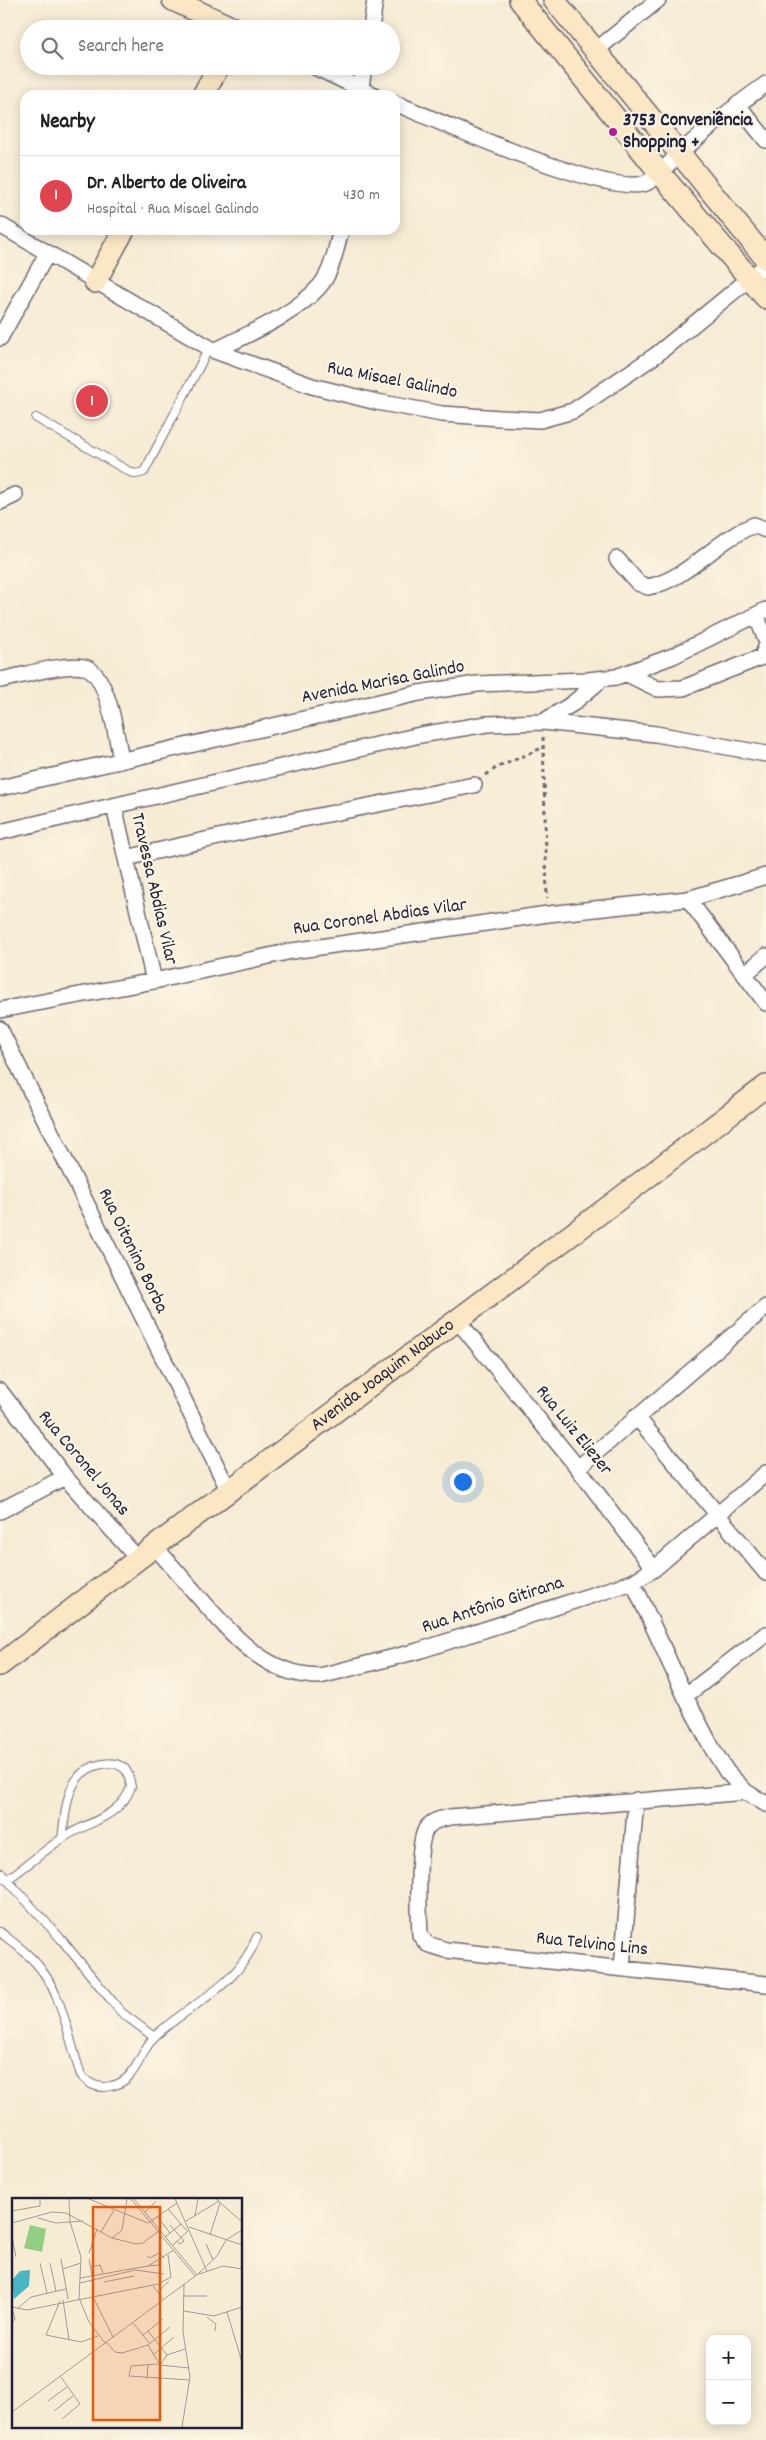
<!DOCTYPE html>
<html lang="en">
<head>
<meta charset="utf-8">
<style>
	:root { --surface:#fff; --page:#f6f6f6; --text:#222; --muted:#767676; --line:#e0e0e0; --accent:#ea580c }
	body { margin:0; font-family:Dekko,sans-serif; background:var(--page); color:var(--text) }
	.controls { position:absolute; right:15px; bottom:15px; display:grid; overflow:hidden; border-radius:10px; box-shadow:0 2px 12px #0003 }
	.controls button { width:45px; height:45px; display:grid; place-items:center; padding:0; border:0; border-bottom:1px solid var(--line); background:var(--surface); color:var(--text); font:25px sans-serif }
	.you { position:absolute; left:462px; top:1481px; width:18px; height:18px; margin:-12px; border:4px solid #fff; border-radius:50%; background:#1a73e8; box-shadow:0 0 0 8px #1a73e833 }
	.badge { display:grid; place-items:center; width:32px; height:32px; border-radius:50%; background:var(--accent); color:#fff; font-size:16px; font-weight:700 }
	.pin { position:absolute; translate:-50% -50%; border:2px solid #fff; box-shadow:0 1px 5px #0006 }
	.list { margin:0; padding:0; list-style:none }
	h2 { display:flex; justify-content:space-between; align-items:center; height:65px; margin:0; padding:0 20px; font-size:21px }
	h2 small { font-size:16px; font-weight:400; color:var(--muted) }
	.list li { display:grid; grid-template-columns:32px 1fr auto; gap:15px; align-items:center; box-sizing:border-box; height:80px; padding:0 20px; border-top:1px solid var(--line) }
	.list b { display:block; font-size:19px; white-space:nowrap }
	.list p { margin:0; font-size:16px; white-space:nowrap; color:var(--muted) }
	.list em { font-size:16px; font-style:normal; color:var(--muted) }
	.icon { flex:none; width:28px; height:28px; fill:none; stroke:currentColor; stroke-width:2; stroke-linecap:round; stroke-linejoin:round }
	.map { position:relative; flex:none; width:766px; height:2440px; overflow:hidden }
	.search { position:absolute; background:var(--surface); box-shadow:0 2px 12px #0003; left:20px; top:20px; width:380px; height:55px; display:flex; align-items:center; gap:12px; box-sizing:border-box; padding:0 18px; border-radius:28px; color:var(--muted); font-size:19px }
	.panel { position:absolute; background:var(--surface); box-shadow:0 2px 12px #0003; left:20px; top:90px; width:380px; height:145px; border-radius:15px }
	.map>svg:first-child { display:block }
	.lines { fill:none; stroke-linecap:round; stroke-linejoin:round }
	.lane-casing { stroke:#6c6870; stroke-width:10 }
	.street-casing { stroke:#6c6870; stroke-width:18 }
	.secondary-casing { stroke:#6c6870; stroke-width:24 }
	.path { stroke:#6c6870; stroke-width:3; stroke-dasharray:4 4; stroke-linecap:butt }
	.lane { stroke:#fff; stroke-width:8 }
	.street { stroke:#fff; stroke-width:15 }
	.secondary { stroke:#fbe7c3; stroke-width:21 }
	.poi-dot { fill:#b5179e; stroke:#fcf5e5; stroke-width:2 }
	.labels { text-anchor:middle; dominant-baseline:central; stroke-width:4.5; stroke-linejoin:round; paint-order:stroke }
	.poi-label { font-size:19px; font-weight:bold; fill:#22223b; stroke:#fcf5e5; text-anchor:start }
	.street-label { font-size:19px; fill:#22223b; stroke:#fcf5e5 }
	.inset-road { fill:none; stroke:#a19b96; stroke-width:1 }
	.view { fill:#e8590c; fill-opacity:0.15; stroke:#e8590c; stroke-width:2.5 }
	.inset-edge { fill:none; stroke:#22223b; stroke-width:2.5 }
</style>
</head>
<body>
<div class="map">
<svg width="766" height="2440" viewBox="0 0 766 2440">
	<rect width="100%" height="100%" fill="#fcf5e5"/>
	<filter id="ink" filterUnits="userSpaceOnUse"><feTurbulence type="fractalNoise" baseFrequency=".02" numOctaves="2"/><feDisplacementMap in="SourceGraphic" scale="10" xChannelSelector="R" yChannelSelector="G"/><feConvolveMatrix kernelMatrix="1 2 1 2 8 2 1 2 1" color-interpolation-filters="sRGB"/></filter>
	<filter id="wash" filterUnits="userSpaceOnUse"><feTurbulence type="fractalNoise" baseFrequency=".0096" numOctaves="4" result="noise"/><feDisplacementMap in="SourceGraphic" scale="20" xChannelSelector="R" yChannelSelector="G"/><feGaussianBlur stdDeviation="1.12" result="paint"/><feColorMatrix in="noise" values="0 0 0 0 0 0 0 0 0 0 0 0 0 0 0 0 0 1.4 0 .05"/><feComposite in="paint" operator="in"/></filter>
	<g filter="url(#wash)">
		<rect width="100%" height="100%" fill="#f6ebd3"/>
	</g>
	<g filter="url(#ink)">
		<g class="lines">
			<defs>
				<path id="lane" d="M36 418 130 472 136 474 144 472 209 348
					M0 1872 61 1939 121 2012 154 2037
					M8 1879C26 1866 43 1852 61 1839 85 1823 121 1817 131 1787 130 1782 129 1773 125 1769 112 1757 86 1766 77 1779 65 1795 65 1820 62 1839
					M0 1932C15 1944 32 1956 43 1972 64 2001 69 2041 81 2075 88 2084 98 2089 111 2086 137 2081 139 2052 155 2036 193 2001 236 1989 257 1937"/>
				<path id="street" d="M371 29 375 0
					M595 51 658 0
					M313 66 374 95
					M360 95 364 66
					M395 103C437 121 611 198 646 183 660 177 669 162 680 153 708 128 736 105 766 84
					M737 104 766 140
					M0 225 215 351 312 386 377 402 442 414 500 418 540 420 573 411 656 355 766 265
					M0 338 47 254
					M215 351C249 333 293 316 319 287 332 273 336 248 341 230
					M0 502 15 495
					M617 559 638 583 648 587C688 579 716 540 754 525L766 530
					M756 615 766 640
					M627 674 658 689 683 688 762 657 766 647
					M0 680C23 676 61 663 84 667 108 671 117 740 121 760
					M543 722 572 704 602 679
					M0 788 419 693 477 684 588 680 616 677 673 656 766 610
					M114 806 154 981
					M0 832 420 735 487 724 543 722 656 734 766 754
					M126 858 263 827 474 785
					M688 899 766 1003
					M745 974 766 956
					M0 1010 154 981 292 951 548 914 688 899 766 876
					M0 1029 229 1491
					M458 1321 578 1468 654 1569
					M0 1391 65 1477 138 1559
					M636 1416 766 1573
					M578 1468 766 1307
					M0 1511 65 1477
					M155 1547C172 1566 189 1586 206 1605 237 1640 269 1676 320 1676L418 1651 633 1582 654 1569 766 1473
					M633 1582 685 1696 712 1748 727 1772 746 1792 766 1804
					M685 1696 766 1634
					M746 1792 450 1817C441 1819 432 1820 426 1829 416 1846 419 1913 420 1935L427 1944 446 1950 766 1984
					M622 1968 636 1800"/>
				<g id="secondary">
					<path d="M173 0 235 29"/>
					<path d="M520 0 660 173 766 298"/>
					<path d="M554 0 766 259"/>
					<path d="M203 95 219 66"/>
					<path d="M95 282 124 230"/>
					<path id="s1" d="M0 1665 138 1559 615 1202 766 1086"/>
				</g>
			</defs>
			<use href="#lane" class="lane-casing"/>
			<use href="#street" class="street-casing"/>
			<use href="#secondary" class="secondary-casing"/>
			<path class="path" d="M543 737 547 898
				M486 775 496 768 544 747"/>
			<use href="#lane" class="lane"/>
			<use href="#street" class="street"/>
			<use href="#secondary" class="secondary"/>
		</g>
	</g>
	<circle class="poi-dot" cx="613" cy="132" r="5"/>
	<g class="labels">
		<g class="poi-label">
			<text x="623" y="121">3753 Conveniência<tspan x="623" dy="22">Shopping +</tspan></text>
		</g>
		<g class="street-label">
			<text transform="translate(392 381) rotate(11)">Rua Misael Galindo</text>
			<text transform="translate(383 683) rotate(-11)">Avenida Marisa Galindo</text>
			<text transform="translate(153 889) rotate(77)">Travessa Abdias Vilar</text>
			<text transform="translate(380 918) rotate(-8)">Rua Coronel Abdias Vilar</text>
			<text transform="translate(132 1251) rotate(64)">Rua Oitonino Borba</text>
			<text stroke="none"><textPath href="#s1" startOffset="480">Avenida Joaquim Nabuco</textPath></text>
			<text transform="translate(573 1431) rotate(51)">Rua Luiz Eliezer</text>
			<text transform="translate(83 1464) rotate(50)">Rua Coronel Jonas</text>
			<text transform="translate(493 1606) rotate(-18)">Rua Antônio Gitirana</text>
			<text transform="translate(592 1945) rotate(6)">Rua Telvino Lins</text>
		</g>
	</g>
	<g transform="translate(12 2198)">
		<rect width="230" height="230" fill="#f6ebd3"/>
		<path d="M18 27 34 31 30 54 12 50Z" fill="#91ce83"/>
		<path d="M18 72 17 88 2 101 0 82 8 73Z" fill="#49b6c5"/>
		<path class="inset-road" d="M57 1 58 24 69 59 67 100 77 124 93 145M77 1 136 25 165 5M119 1 183 78M122 1 185 77M163 1 195 73M204 1 230 24M156 11 176 34M0 13 28 8V1M133 14 144 3M145 18 158 35M183 18 186 1M26 20 44 25 71 23M174 23 207 3M0 25 40 14 54 15 100 40 124 46 131 45 148 32M158 27 172 43 168 46 165 43M177 29 230 47M89 34 102 12M198 37 208 5M0 39 4 59M153 39 169 26M100 40 110 32 115 1M194 46 201 62M161 47 175 34M77 55 85 31M135 58 138 60 147 55 152 60M49 61 56 101M77 61 80 78M28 65 35 95M38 65 44 93M136 68 147 67V63M78 69 88 67 91 75M51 71 69 65M187 76 211 68 230 71M68 80 136 68 162 52M92 84 122 78M68 85 123 72 152 76M141 88 151 101M146 94 157 83M80 97 101 139M172 98H195M51 102 57 142M48 103 34 137 69 144 86 138M0 109 15 112 146 86 159 79 156 57M0 110 3 121 0 125M6 110 19 99 54 91M172 113 202 118 230 109M215 114 230 164M195 119 204 126 203 133M121 125 138 146M136 133 155 157M131 137 151 121M94 144 103 154 110 155 136 147 158 129M136 147 148 167 177 170M141 157 162 139M146 166 119 168 117 178 178 182M148 167 155 157 173 151M49 179 68 206 50 221M135 181 136 166M36 203 55 189M42 213 61 198M0 214 186 76 205 58 214 42 230 32M170 229 178 179 171 134 172 86"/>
		<path class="view" d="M81 9H148V222H81Z"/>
		<rect width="230" height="230" class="inset-edge"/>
	</g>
</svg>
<div class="controls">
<button>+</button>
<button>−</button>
</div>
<div class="you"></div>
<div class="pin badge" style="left:92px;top:401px;background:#e0444e">1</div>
<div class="search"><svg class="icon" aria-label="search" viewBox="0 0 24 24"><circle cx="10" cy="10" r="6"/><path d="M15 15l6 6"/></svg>Search here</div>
<section class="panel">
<h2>Nearby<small></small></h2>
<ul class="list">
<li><span class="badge" style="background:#e0444e">1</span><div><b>Dr. Alberto de Oliveira</b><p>Hospital · Rua Misael Galindo</p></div><em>430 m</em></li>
</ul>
</section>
</div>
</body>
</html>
